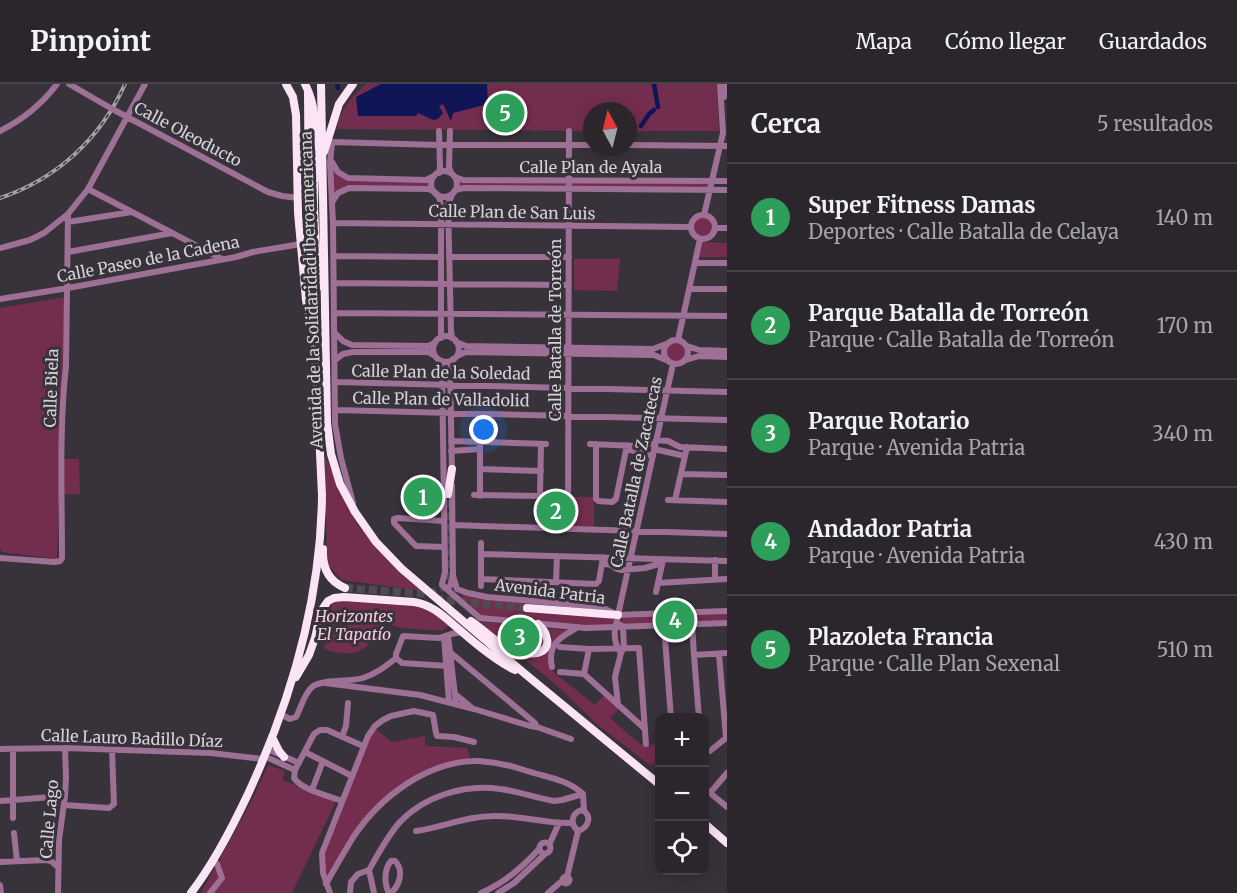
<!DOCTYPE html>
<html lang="es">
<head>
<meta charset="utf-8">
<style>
	:root { --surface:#2a262c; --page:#363238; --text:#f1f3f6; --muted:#a5a5a9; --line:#464348; --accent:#8bbbb9 }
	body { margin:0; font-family:Merriweather,serif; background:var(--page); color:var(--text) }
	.controls { position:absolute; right:18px; bottom:18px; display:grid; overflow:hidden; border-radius:12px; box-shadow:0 3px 15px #0003 }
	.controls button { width:54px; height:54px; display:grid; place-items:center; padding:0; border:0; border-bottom:2px solid var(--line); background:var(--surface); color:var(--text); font:30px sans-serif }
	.compass { position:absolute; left:583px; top:18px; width:54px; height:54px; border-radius:50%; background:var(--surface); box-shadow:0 3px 15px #0003; rotate:353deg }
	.you { position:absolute; left:484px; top:346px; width:21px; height:21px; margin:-15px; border:4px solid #fff; border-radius:50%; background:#1a73e8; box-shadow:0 0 0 9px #1a73e833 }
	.badge { display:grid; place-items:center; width:39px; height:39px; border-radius:50%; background:var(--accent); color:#fff; font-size:20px; font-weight:700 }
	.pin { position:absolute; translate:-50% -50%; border:3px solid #fff; box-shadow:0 2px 6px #0006 }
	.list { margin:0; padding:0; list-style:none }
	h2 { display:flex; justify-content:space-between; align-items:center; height:78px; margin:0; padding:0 24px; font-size:26px }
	h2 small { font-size:20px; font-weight:400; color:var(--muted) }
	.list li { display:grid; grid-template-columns:39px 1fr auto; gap:18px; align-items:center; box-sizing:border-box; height:108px; padding:0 24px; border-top:2px solid var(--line) }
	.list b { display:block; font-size:22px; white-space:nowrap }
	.list p { margin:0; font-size:20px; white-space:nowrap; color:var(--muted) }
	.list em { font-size:20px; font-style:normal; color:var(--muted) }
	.icon { flex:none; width:33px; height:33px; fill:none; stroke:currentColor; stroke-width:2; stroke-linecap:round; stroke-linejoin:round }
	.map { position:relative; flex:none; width:727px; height:809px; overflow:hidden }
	header { display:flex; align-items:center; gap:36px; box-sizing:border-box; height:84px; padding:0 30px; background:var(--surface); border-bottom:2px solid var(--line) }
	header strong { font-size:28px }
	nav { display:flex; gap:33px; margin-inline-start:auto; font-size:21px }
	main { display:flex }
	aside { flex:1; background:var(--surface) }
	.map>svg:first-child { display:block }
	.green { fill:#732d4e }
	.water { fill:#101655 }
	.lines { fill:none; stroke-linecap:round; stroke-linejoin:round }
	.canal { stroke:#101655; stroke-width:4.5 }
	.highway-tunnel { stroke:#504b53; stroke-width:8; stroke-dasharray:8 4; stroke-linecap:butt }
	.minor { stroke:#9e7095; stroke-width:6 }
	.highway { stroke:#fbe4f6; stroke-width:8 }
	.rail-casing { stroke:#a5a1a7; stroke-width:4 }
	.rail { stroke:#38333b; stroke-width:1.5; stroke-dasharray:4.5; stroke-linecap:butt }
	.minor-bridge { stroke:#9e7095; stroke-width:6 }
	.highway-bridge { stroke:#fbe4f6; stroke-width:8 }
	.labels { text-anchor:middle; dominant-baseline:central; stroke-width:6; stroke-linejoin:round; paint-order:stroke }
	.street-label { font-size:16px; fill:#d6d3d8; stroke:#38333b }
	.park-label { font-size:16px; font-style:italic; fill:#f9cbdc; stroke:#38333b }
</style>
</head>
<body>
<header>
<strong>Pinpoint</strong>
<nav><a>Mapa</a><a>Cómo llegar</a><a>Guardados</a></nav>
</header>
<main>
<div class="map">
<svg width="727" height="809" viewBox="0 0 727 809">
	<rect width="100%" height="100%" fill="#38333b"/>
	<path class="green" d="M366 0H717L719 47H628V27H592V47L337 45C339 27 352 12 366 0Z
		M331 75 338 88 348 94 433 93 431 101 433 105 348 104 332 115Z
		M456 94 710 97 709 106 456 104 457 99Z
		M691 143a12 12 0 1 1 24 0a12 12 0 1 1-24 0Z
		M702 158 727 159V173H698Z
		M574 175H620L617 207 574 206Z
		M65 213 57 475 2 468 0 465V224Z
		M664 268a12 12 0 1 1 24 0a12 12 0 1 1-24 0Z
		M325 372 359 443 423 507 342 496 327 480Z
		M63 375H79L80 410H64Z
		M546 412H566L565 441H545Z
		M572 413H594V442H572Z
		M457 507 600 525 615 534 613 541 588 542 483 533Z
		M333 516 419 519 454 542H448L442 547 401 544 386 539C367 566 357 576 324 565Z
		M727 530V537L622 540V534Z
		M480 537 537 544 545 551V559L541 564 524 568 498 555Z
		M546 545 568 546C554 556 548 569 551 586L595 621 604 611 619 625 610 634 635 656 646 663 659 659V679L650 681 598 641 553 598 522 573 537 572 546 569 551 558 552 551Z
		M374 644 392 658 425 652V662L467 664 471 678 428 689 396 708 374 729 325 797 322 769Z
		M268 681 285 687 282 696 336 717 292 809H201L252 716Z"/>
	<path class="water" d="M381 0H487L488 20 453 29 451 37 443 20 439 22 443 29 438 35 433 36 418 29 416 32H358L356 13Z"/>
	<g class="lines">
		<path class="canal" d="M337 0 338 4
			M654 0 658 23
			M641 42 649 30 654 26"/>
		<path class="highway-tunnel" d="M345 504 427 510C439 507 446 504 449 491L448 410
			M435 515 527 524"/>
		<path class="minor" d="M69 0 107 22
			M724 13 725 0
			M116 27 268 108 282 112 298 114
			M0 47C22 36 42 20 57 0
			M450 47 449 83 451 89
			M628 61 727 62
			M332 78 338 88 348 94 426 96 434 92
			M431 100a13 13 0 1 1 26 0a13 13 0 1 1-26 0Z
			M439 89 440 83 439 47
			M455 93 463 96 727 97
			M88 105 222 175
			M455 106 464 104 727 106
			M437 110 440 116 441 124V254
			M333 117 338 109 349 104 428 105 434 107
			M691 143a12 12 0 1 1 24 0a12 12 0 1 1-24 0Z
			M704 131 723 49 720 0
			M68 138 132 128
			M333 139 690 143
			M715 144H727
			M0 164 30 156 44 149 68 130 88 105 145 0
			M68 168 172 149
			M334 172 441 173
			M449 173H569
			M695 179H727
			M334 199 569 201
			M689 205H727
			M0 215 68 204 236 173 253 168 301 160
			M334 229 727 232
			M335 249 343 257 352 261 428 262 435 259
			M433 265a13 13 0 1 1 26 0a13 13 0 1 1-26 0Z
			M452 254 451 247 448 120 453 109
			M664 268a12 12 0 1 1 24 0a12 12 0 1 1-24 0Z
			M678 256 700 155
			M456 258 466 262 653 265 666 260
			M687 262 699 266 727 267
			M457 272 466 268 654 271 666 276
			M335 276 343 270 353 268H428L435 272
			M686 276 699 272 727 273
			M440 277 442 284 445 488 442 500
			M335 298 727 308
			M335 326 727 336
			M656 356 668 357 680 363 727 365
			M451 357 546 360
			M480 358V412
			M590 360 637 362 647 359 655 361
			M596 360V415L598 417 612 418 616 415 627 361
			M627 365 653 372
			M654 365 685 372
			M451 367 480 365
			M480 385 541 387
			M452 389 450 284 453 275
			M681 390 727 391
			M474 411 540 412 541 360
			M668 416 727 418
			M675 416 687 363
			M353 419 341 374 335 340 333 139 330 79 332 58 439 61H592
			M443 437 398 434 394 435V439L416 462 444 463
			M452 441 727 450
			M568 445 569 47
			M481 459V502
			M481 470 727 477
			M0 474 55 478 60 477 62 474C62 410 59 345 66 282L68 130
			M602 479 611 481 617 485 622 486 645 484 662 479
			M453 492 457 505 468 509 487 513 601 523 618 531 727 527
			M481 495 596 500 599 497 603 473
			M715 495V476
			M556 498 557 472
			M658 499 727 495
			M442 500 443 502 480 534 586 544 727 539
			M445 503 448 504 450 502 453 492 452 402
			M656 508 663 476
			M664 541 671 634
			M692 541 694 571 699 634
			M448 551 456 620
			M444 553 449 618
			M560 563 589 565 639 564 646 660
			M451 569 535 639 537 643
			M621 569C616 563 614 554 615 545 615 540 618 537 618 531L673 280
			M719 570 726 654
			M694 571 727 569
			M396 574 402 579 448 582
			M552 583C547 560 560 553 578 543
			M560 588 584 590 645 645
			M584 590 589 565
			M325 599 420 611 474 625 530 642 537 643 571 655
			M455 610 471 623
			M618 621 615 593 621 569 624 564 623 543 621 541
			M280 630 290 635 296 633C301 624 304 610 312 603 321 595 351 598 363 594 376 590 386 582 396 574V570L403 552 439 554 451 550 462 548
			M342 653 346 642 348 619
			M0 665 65 664 211 669 263 675
			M13 665V734
			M267 665 299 679
			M305 668 352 692
			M704 668 710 667 727 653
			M264 672 295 686
			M704 704 727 723
			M312 706 323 677
			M710 709 727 689
			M0 717 65 712
			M342 717C329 712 302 706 294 694L295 686 314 650 320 646H327L363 662
			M64 721 109 724 114 720 112 666
			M581 726C593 730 589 744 578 747 570 740 571 730 581 726Z
			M416 747C443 743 467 732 494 732 520 731 546 740 572 739
			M14 749 17 777
			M539.5 764a5.5 5.5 0 1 1 11 0a5.5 5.5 0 1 1-11 0Z
			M548 759H550L559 739
			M0 778 46 776 51 777 58 783
			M562.5 796a3.5 3.5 0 1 1 7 0a3.5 3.5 0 1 1-7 0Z
			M567 793 578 747
			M326 800C335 784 344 768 354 752 381 712 429 676 479 677 495 678 509 681 524 686 545 693 567 695 583 710L584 726
			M0 801 1 809
			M58 809 59 756 65 712 66 694 65 664
			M210 809 222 794 217 780 213 776
			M330 809 323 789 322 769 368 652 375 642 383 636 391 632 414 627 433 631 436 649 437 652 454 653 474 658
			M350 809 351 798 358 790 369 786
			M374 809 369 786C378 770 387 753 399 739 424 712 464 700 500 705 518 707 536 714 554 717L562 716 583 710
			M389 809C384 800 384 785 391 777H395C404 786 400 801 391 809
			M481 809C504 799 522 784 539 765
			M498 809 514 799 545 770
			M548 809 563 796"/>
		<path class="highway" d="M286 0 293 13 296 31 298 129 306 216 309 231
			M321 0 327 339 331 370 340 400 355 428 376 458 402 485 524 589 660 701
			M324 68 339 20 353 0
			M315 77 314 122 316 167 320 202
			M448 410 452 385
			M323 465C322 483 328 497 345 504
			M527 524 618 531
			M471 537C485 546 497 561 514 566 520 568 530 571 537 569 554 565 547 548 538 540
			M296 593 309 571 315 554 321 527 328 517 334 514 344 513 414 518C434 521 446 535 461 547 477 561 496 577 515 586
			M272 653 279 667 284 673
			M704 739 727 759
			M191 809C214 779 232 744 248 710 291 617 321 514 322 411L309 139 308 9"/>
		<defs>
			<path id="rail" d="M0 114C57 95 101 54 125 0"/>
		</defs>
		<use href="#rail" class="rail-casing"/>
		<use href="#rail" class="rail"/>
		<path class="minor-bridge" d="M107 22 116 27"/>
		<path class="highway-bridge" d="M305 0C318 25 315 50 315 77"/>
	</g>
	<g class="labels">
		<g class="street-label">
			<text transform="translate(188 50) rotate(28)">Calle Oleoducto</text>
			<text x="591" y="83">Calle Plan de Ayala</text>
			<text transform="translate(512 128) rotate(1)">Calle Plan de San Luis</text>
			<text transform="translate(148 175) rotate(-11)">Calle Paseo de la Cadena</text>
			<text transform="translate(311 206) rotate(-92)">Avenida de la Solidaridad Iberoamericana</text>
			<text transform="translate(555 246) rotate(-90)">Calle Batalla de Torreón</text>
			<text transform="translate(441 288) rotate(1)">Calle Plan de la Soledad</text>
			<text transform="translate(51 304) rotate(-88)">Calle Biela</text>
			<text transform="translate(441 315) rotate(1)">Calle Plan de Valladolid</text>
			<text transform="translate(636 388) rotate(-78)">Calle Batalla de Zacatecas</text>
			<text transform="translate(550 507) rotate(7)">Avenida Patria</text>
			<text transform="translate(132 654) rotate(2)">Calle Lauro Badillo Díaz</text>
			<text transform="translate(49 735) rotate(-85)">Calle Lago</text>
		</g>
		<g class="park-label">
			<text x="354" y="532">Horizontes<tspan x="354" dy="18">El Tapatío</tspan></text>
		</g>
	</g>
</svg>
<div class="controls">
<button>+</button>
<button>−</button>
<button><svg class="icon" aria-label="locate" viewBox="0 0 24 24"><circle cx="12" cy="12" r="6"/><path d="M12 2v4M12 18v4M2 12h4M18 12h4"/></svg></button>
</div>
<svg class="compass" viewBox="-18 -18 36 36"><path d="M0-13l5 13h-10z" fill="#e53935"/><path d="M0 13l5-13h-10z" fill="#a5a5a9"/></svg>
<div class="you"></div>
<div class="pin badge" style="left:423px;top:413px;background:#2e9e5b">1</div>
<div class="pin badge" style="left:556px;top:427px;background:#2e9e5b">2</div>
<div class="pin badge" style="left:520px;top:553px;background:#2e9e5b">3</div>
<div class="pin badge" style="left:675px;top:536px;background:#2e9e5b">4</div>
<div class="pin badge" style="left:505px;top:29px;background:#2e9e5b">5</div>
</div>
<aside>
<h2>Cerca<small>5 resultados</small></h2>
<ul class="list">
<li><span class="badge" style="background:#2e9e5b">1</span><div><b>Super Fitness Damas</b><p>Deportes · Calle Batalla de Celaya</p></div><em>140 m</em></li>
<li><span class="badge" style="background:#2e9e5b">2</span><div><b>Parque Batalla de Torreón</b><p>Parque · Calle Batalla de Torreón</p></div><em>170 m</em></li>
<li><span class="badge" style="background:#2e9e5b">3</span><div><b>Parque Rotario</b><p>Parque · Avenida Patria</p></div><em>340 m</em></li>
<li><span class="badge" style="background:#2e9e5b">4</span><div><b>Andador Patria</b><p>Parque · Avenida Patria</p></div><em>430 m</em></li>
<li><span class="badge" style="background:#2e9e5b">5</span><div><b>Plazoleta Francia</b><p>Parque · Calle Plan Sexenal</p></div><em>510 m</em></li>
</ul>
</aside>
</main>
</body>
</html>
